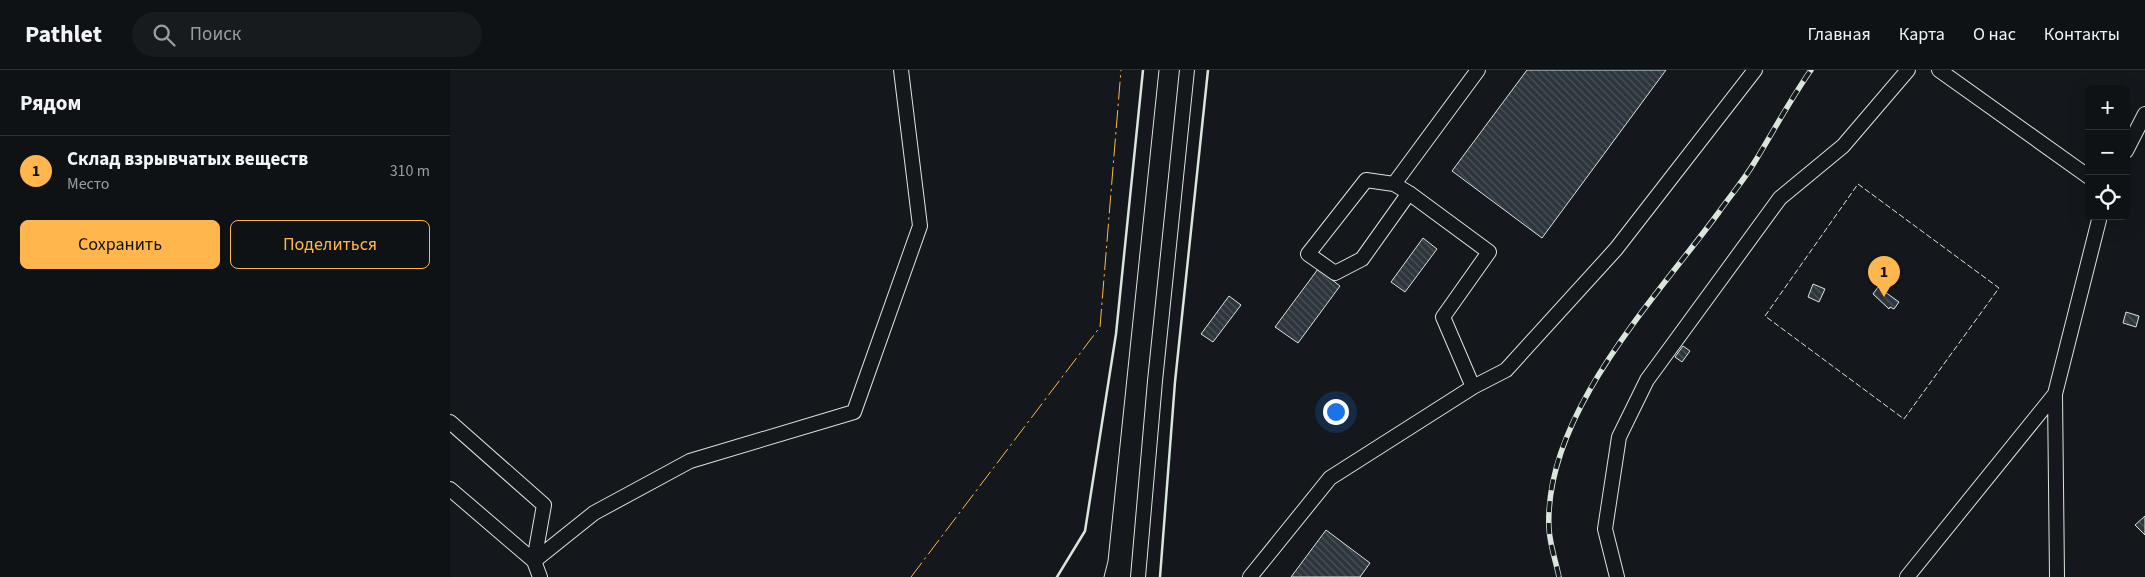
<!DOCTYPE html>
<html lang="ru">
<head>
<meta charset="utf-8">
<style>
	:root { --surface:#0f1215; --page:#181b1e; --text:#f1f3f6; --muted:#9b9ea0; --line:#2f3234; --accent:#ffb74d }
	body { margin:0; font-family:"Source Sans 3",sans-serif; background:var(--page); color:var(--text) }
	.controls { position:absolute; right:15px; top:15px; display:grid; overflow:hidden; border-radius:8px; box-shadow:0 5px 20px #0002 }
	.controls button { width:45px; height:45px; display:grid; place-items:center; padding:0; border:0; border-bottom:1px solid var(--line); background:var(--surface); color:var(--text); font:25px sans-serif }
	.you { position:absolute; left:885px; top:341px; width:18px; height:18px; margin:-12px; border:4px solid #fff; border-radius:50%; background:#1a73e8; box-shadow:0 0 0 8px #1a73e833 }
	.badge { display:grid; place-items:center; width:32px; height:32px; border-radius:50%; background:var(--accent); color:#111; font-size:16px; font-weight:700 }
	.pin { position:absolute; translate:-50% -41px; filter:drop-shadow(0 1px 2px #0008) }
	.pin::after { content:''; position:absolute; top:26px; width:18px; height:15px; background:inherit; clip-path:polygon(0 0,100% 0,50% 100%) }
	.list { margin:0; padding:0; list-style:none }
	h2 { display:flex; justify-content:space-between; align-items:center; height:65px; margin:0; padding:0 20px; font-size:21px }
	h2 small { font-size:16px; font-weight:400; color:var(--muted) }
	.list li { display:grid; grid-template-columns:32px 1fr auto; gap:15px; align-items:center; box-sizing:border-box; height:70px; padding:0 20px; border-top:1px solid var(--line) }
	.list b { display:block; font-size:19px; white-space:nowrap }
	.list p { margin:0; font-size:16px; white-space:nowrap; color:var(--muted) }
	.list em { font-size:16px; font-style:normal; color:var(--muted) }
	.actions { display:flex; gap:10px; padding:15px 20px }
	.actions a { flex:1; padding:11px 0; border:1px solid var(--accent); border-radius:8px; text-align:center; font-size:18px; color:var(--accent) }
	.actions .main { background:var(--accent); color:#111 }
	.icon { flex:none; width:28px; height:28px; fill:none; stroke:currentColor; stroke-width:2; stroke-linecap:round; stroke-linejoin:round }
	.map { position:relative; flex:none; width:1695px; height:507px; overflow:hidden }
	header { display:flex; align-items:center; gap:30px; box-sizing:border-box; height:70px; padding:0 25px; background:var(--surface); border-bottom:1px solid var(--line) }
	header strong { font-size:24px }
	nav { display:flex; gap:28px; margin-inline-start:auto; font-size:18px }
	.search { width:350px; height:45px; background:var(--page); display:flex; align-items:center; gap:12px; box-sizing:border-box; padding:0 18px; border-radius:28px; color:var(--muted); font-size:19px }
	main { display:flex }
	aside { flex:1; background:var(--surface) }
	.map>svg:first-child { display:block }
	.building { fill:url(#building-back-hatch); stroke:#d8e6dc }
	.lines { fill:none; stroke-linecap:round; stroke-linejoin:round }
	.minor-casing { stroke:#d8e6dc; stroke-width:16 }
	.minor { stroke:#14181c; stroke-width:14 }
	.tram { stroke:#d8e6dc; stroke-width:1 }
	.rail-casing { stroke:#d8e6dc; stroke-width:5.5 }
	.rail { stroke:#14181c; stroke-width:4; stroke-dasharray:11; stroke-linecap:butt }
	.fence { stroke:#d8e6dc; stroke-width:1; stroke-dasharray:6 2.5; stroke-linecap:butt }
	.wall { stroke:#d8e6dc; stroke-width:2.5 }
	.power { stroke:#ffb74d; stroke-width:1; stroke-dasharray:18 4 2.5 4; stroke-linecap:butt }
</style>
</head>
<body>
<header>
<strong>Pathlet</strong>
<div class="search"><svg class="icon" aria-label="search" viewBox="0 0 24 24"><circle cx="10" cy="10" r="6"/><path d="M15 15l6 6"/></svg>Поиск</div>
<nav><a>Главная</a><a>Карта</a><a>О нас</a><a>Контакты</a></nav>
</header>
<main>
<aside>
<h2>Рядом<small></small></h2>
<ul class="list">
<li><span class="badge">1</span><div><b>Склад взрывчатых веществ</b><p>Место</p></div><em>310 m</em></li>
</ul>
<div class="actions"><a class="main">Сохранить</a><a>Поделиться</a></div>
</aside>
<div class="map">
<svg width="1695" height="507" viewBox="0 0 1695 507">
	<defs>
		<pattern id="building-back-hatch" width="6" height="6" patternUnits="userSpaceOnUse" patternTransform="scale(1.25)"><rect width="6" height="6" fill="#2c363c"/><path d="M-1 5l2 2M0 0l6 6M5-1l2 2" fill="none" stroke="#4a5358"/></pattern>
	</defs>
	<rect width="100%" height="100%" fill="#14181c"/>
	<path class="building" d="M1077 0H1216L1092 168 1002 101Z
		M973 168 987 179 955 222 941 212Z
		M868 199 890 216 848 273 825 257Z
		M1363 214 1375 219 1369 232 1358 227Z
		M1428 217 1449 232 1444 239 1440 237 1439 239 1423 224Z
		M779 226 791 235 763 272 751 264Z
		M1676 242 1689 246 1686 257 1673 253Z
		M1233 276 1240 281 1232 292 1225 287Z
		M1695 446V465L1685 455Z
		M876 460 920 493 910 507H841Z"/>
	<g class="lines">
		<defs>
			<path id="minor" d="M1489 0 1639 107
				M1676 81 1695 44
				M944 114 1028 0
				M959 123 912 189 885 203 858 184 916 110 944 114 959 123 1039 182 993 247 1023 317
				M0 352 94 435 84 491
				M0 419 84 491 90 507
				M84 491 144 443 240 391 404 342 470 156 451 0
				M688 507 705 311 737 0
				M800 507 880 408 1023 317 1056 300 1166 179 1305 0
				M1167 507 1155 459 1169 367 1197 310 1330 128 1393 76 1458 0
				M1457 507 1605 324
				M1607 507 1605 324 1650 146"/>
		</defs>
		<use href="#minor" class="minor-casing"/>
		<use href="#minor" class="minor"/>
		<path class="tram" d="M654 507 658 491 709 0"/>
		<defs>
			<path id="rail" d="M1109 507C1106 492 1100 475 1099 459 1093 345 1205 229 1269 142 1280 126 1294 110 1304 93 1323 62 1340 30 1361 0"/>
		</defs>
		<use href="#rail" class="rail-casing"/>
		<use href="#rail" class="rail"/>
		<path class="fence" d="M1408 114 1549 218 1454 349 1315 246Z"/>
		<path class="wall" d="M607 507 635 461 666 264 693 0
			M710 507 725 312 758 0"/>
		<path class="power" d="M461 507 650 257 671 0"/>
	</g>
</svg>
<div class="controls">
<button>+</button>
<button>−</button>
<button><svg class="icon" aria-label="locate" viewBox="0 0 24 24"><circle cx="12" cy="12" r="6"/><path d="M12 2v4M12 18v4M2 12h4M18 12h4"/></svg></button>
</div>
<div class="you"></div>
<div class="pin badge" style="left:1434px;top:227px">1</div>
</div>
</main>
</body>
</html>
